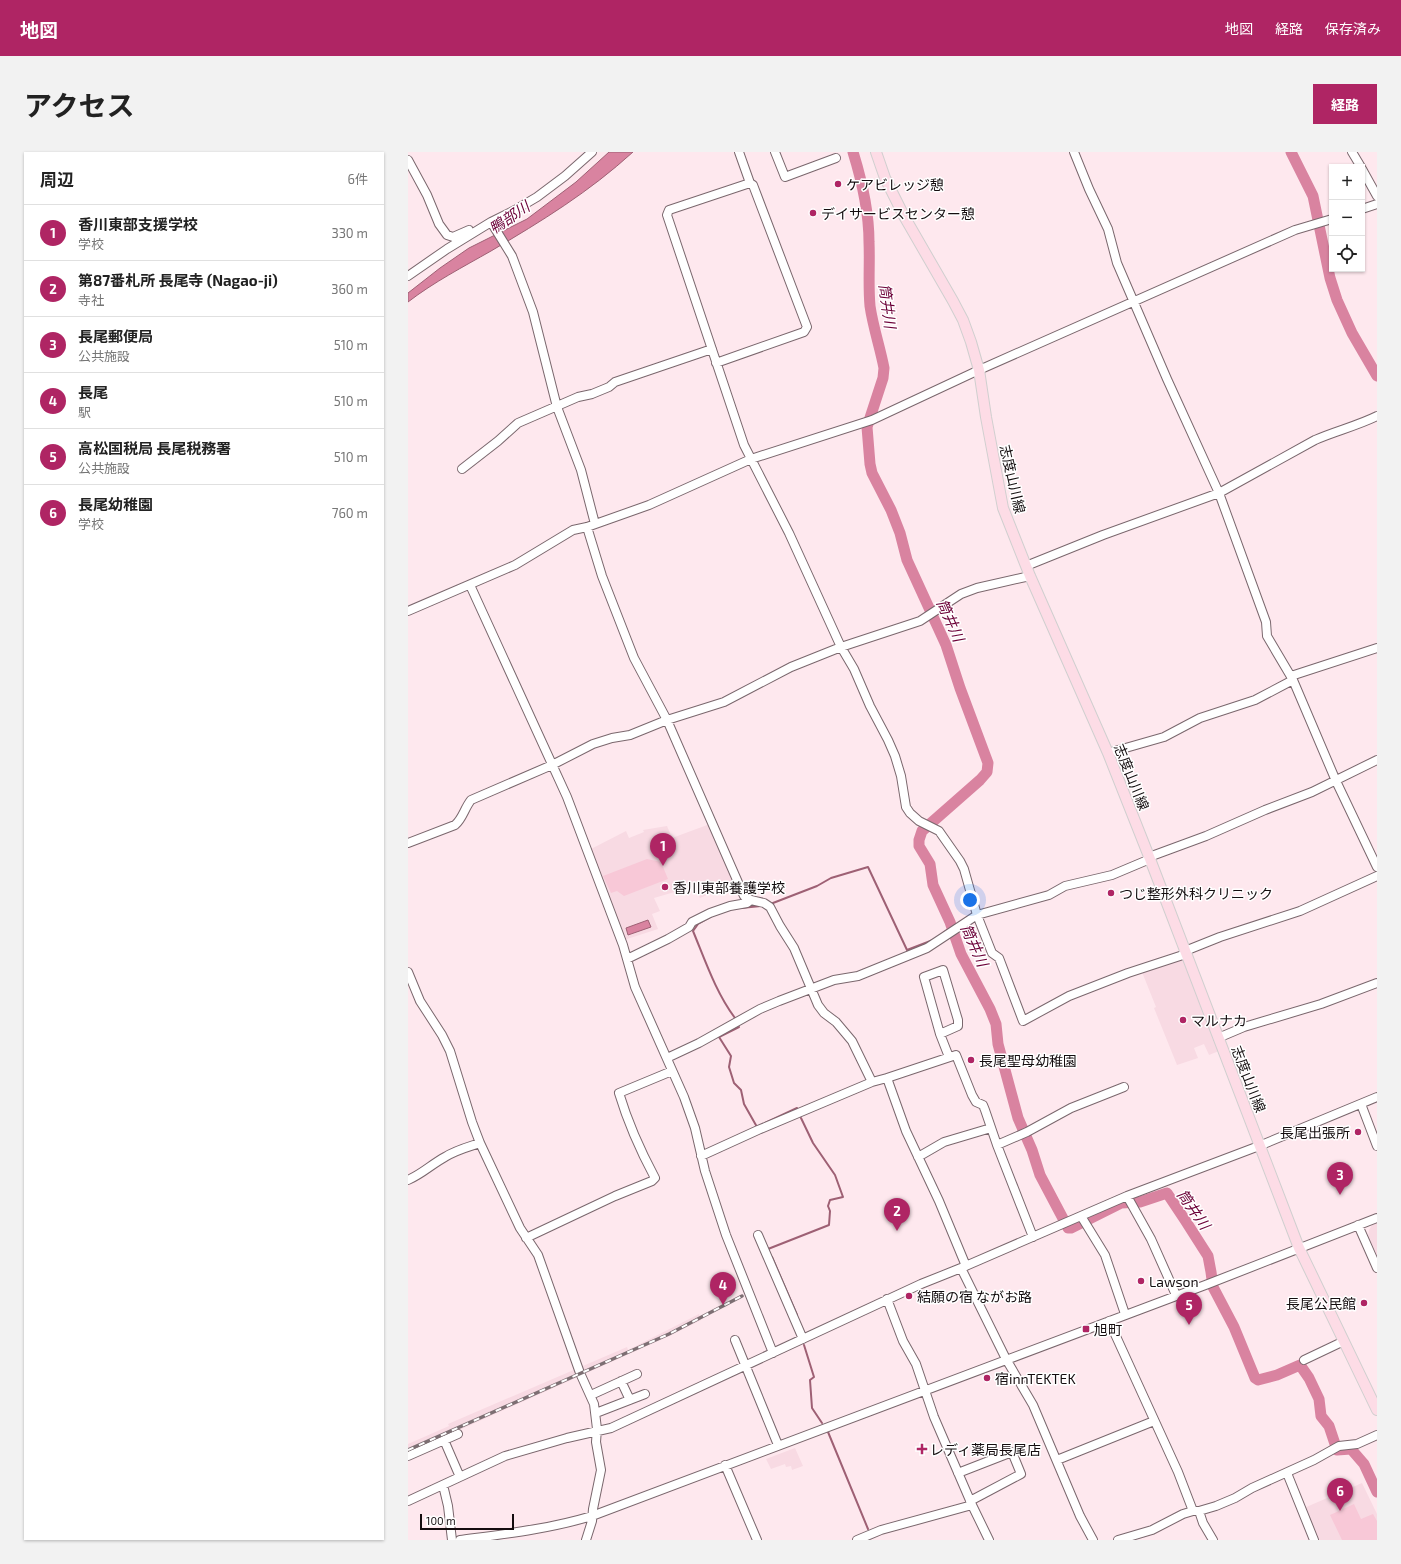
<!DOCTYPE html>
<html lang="ja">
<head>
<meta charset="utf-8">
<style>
	:root { --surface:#fff; --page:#f2f2f2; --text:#222; --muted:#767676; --line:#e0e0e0; --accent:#af2564 }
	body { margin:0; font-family:"Exo 2","Noto Sans JP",sans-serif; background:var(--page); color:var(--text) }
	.controls { position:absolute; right:12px; top:12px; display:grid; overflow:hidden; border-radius:0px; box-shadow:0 1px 3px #0004 }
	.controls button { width:36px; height:36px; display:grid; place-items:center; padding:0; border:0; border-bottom:1px solid var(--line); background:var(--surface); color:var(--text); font:20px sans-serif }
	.scale { position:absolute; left:12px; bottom:10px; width:94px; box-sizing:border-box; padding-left:4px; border:2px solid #140d0f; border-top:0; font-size:11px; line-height:14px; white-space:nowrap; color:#140d0f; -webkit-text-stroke:3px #fff; paint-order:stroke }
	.you { position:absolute; left:562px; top:748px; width:14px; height:14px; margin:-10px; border:3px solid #fff; border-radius:50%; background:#1a73e8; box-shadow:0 0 0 6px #1a73e833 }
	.badge { display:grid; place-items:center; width:26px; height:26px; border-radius:50%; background:var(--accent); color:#fff; font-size:13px; font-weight:700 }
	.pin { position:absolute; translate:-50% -33px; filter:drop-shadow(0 1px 2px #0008) }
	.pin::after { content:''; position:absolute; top:21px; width:14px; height:12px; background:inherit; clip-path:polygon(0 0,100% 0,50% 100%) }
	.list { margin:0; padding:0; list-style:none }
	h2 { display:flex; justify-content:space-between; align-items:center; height:52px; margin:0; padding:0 16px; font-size:17px }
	h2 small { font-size:13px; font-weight:400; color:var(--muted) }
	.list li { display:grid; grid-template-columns:26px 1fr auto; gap:12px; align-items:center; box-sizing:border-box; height:56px; padding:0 16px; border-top:1px solid var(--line) }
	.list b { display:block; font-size:15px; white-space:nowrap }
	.list p { margin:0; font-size:13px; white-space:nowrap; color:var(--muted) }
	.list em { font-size:13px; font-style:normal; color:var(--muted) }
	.icon { flex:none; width:22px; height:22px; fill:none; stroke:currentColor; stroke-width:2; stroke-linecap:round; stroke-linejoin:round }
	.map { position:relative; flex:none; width:969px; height:1388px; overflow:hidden; border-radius:0px }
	header { display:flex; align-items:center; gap:24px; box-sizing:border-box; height:56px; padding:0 20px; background:var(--accent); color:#fff }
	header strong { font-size:19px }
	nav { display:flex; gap:22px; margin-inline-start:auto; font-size:14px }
	.intro { display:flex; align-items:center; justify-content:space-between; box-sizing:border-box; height:96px; padding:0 24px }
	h1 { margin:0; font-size:28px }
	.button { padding:10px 18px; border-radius:0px; background:var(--accent); color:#fff; font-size:14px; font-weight:700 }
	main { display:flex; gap:24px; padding:0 24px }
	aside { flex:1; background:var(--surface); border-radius:0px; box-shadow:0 1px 3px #0004 }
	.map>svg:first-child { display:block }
	.built { fill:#f8dae3 }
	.green { fill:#f8c8d7 }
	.water { fill:#d983a0; stroke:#9e6074 }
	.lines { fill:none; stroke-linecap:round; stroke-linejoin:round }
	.stream { stroke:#9e6074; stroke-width:2 }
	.river { stroke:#d983a0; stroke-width:11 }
	.minor-casing { stroke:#7a676d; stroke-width:10 }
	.major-casing { stroke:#d0cfcf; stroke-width:12 }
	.minor { stroke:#fff; stroke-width:8 }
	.major { stroke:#fddce6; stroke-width:10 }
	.rail-casing { stroke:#7d6f73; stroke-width:3.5 }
	.rail { stroke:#fff; stroke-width:2; stroke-dasharray:6; stroke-linecap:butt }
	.poi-dot { fill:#af2564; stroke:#fff; stroke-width:1.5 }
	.labels { text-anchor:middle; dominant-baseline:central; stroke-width:3; stroke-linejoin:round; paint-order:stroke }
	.poi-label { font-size:14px; fill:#140d0f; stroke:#fff; text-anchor:start }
	.street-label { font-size:14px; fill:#140d0f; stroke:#fff }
	.water-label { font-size:15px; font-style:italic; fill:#6c0038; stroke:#fff }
</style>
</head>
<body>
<header>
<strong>地図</strong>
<nav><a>地図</a><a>経路</a><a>保存済み</a></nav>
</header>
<div class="intro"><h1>アクセス</h1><a class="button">経路</a></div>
<main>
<aside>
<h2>周辺<small>6件</small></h2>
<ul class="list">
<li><span class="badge">1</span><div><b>香川東部支援学校</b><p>学校</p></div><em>330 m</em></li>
<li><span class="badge">2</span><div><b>第87番札所 長尾寺 (Nagao-ji)</b><p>寺社</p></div><em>360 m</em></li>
<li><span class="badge">3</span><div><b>長尾郵便局</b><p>公共施設</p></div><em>510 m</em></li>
<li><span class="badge">4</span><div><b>長尾</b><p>駅</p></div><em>510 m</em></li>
<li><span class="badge">5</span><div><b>高松国税局 長尾税務署</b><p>公共施設</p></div><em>510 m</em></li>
<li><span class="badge">6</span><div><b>長尾幼稚園</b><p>学校</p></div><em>760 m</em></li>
</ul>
</aside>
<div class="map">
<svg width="969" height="1388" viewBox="0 0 969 1388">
	<rect width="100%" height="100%" fill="#fee8ee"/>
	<path class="built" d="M302 672 328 730 292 746 287 734 246 746 252 759 244 762 250 777 216 788 183 697 218 679 221 686 236 680 235 678 259 674 264 686Z
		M773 807 777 808 811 899 801 903 796 892 786 896 790 906 769 913 746 856 748 855 734 820Z
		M969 1071V1106L960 1085 961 1078 964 1073Z
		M291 1162 293 1168 261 1184 0 1301V1292L41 1274 40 1272 219 1195 220 1198Z
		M387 1296 395 1314 384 1318 383 1314 378 1315 377 1312 363 1317 358 1307Z
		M954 1331 969 1362V1388H910L896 1356Z"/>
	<path class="green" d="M239 707 253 710 260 727 216 744 209 739 203 741 195 724Z
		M946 1352 953 1367 965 1362 969 1369V1388H934L922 1363Z"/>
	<path class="water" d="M201 0H225C181 40 134 69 83 99 55 115 26 130 0 150V141L32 116 61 96 119 67 168 30Z
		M240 768 243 775 220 783 218 776Z"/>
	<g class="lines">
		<path class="stream" d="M365 751 409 734 423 726 460 715 499 798 525 788
			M333 756 353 754
			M306 763 290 772 285 779C297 808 308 841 327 866
			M535 781 543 775
			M331 875 311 885 323 904 321 915 326 931 333 938 336 952 349 975
			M357 971 389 956
			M361 1099 360 1097 421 1073 422 1059 420 1054 422 1048 435 1045 427 1023 405 991 393 966
			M364 1105 389 1163
			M396 1193 406 1225 402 1228 404 1256 414 1271
			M420 1280 460 1377"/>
		<path class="river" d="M445 0C454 29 461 59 461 90 462 111 460 132 462 154 465 175 472 195 476 216L475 226 459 275 462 312 464 321 483 358 492 381 499 408 538 493 552 536 580 611 579 620 572 628 514 679 511 688V694L522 712 525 733 542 770 553 802 582 857 588 872 590 892 610 966 624 998 632 1023 660 1076H663L713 1051 732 1050 759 1041 777 1068 800 1104 803 1120 805 1135 826 1175 847 1226 850 1228 869 1223 892 1213 901 1226 911 1247 913 1264 921 1274 929 1298 943 1297 956 1312 969 1340
			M883 0 905 44 922 126 929 148 944 181 969 224"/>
		<defs>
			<path id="minor" d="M331 0 342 31 261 58 259 63 336 293 381 381 433 495 446 517 462 554 480 588 487 604 493 624 498 655 502 661 511 669 531 679 552 709 556 717 569 763 584 801 591 806 615 869 661 844 720 821 778 802
				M367 0 377 25 428 6
				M666 0 681 37 700 77 709 111 759 227 811 341 858 470 859 484 885 528 928 629 969 715
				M944 0 953 15
				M0 8 19 43 31 72 39 83 45 85 61 78
				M954 17 969 44
				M954 57 969 52
				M83 70 104 104 125 160 149 255 173 318 187 372
				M0 124 39 97 83 70 107 58 129 45 157 24 184 0
				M308 211 396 180 399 175 345 33 342 31
				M54 317 90 289 110 271 170 245 184 242 201 235 207 230 304 197
				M179 375 194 424 226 506 259 568 336 744 343 748 356 751 362 755 372 774 386 796 410 853 416 861 428 870 444 889 464 930 479 926 498 979 531 1049 558 1114
				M618 414 695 383 811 341 907 288C927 279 949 274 969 264
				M62 433 159 645 215 793 227 835 276 945 287 976 297 1019 318 1083 365 1201
				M0 459 107 413 165 378 179 375 241 353 343 307 464 268 571 218 887 78 924 67
				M883 524 969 496
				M700 601 756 585 792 566 847 548 885 528
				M0 691 47 673C55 666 56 657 63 648L144 613 185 592 204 586 222 583 259 568 316 550 383 515 433 495 512 469 553 442 569 436 622 424
				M741 705 798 684 857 658 904 640 969 608
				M777 799 812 785 892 759 969 724
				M219 807 260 787 281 775 284 770 302 761 322 754 339 751 343 748
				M0 820 12 849 34 883 42 899 64 970 72 991 112 1076 130 1103 172 1221 186 1252 189 1277 188 1290 193 1318 185 1357 184 1369 178 1388
				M532 882 550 874V868L535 818 516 825 532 882 541 905
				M810 886 836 875 913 852 969 831
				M259 906 291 891 352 857 371 849 426 828 450 824 519 796 569 763 641 743 657 734 704 723 742 707
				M479 926 548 903 564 943 568 950 575 953 577 958 589 993 625 1085
				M953 952 969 994
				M589 993 619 980 663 956 716 935
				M293 1004 350 978 464 930
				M510 1005 536 990 583 976
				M0 1028C14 1022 24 1012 37 1005 48 998 60 995 72 991
				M719 1044 743 1087 768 1143
				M673 1064 697 1103 717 1162
				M950 1073 969 1116
				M350 1083 395 1187
				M118 1086 207 1044 244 1029 247 1026C232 998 220 971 211 941L264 919
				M553 1116 598 1207 625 1253 672 1364 685 1388
				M479 1147 495 1189 508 1212 526 1265 564 1353 581 1388
				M701 1169 770 1320 785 1359
				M327 1188 370 1293
				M896 1208 936 1189
				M213 1229 222 1248
				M183 1243 229 1222
				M188 1261 237 1242
				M36 1288 52 1325
				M0 1304 50 1282
				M649 1308 746 1269
				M317 1313 349 1388
				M550 1321 604 1300 613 1322 562 1349
				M879 1321 906 1388
				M35 1333 40 1354 44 1388
				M0 1349 97 1304 159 1286 203 1276 513 1132 553 1116 719 1044 851 994 969 945
				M791 1359 795 1371 805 1388
				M52 1388C97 1382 141 1377 184 1364L800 1132 969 1066
				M449 1388 473 1378 564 1353
				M710 1388 744 1378 775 1362 785 1359H791L808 1354 827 1346 844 1336 906 1308 931 1294 949 1292 969 1283"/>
			<path id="major" d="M468 0 477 26 496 64 545 149 555 168 563 190 571 218 578 265 595 356 622 424 700 601 742 707 891 1096 969 1258"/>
		</defs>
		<use href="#minor" class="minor-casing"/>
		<use href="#major" class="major-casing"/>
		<use href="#minor" class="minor"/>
		<use href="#major" class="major"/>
		<defs>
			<path id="rail" d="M0 1298 261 1182 334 1144"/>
		</defs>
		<use href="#rail" class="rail-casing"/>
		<use href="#rail" class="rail"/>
	</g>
	<g class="poi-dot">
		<circle cx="430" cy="32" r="4"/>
		<circle cx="405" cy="61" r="4"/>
		<circle cx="257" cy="735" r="4"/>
		<circle cx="703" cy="741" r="4"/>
		<circle cx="775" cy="868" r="4"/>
		<circle cx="563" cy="908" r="4"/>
		<circle cx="950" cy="980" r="4"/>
		<circle cx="733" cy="1129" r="4"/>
		<circle cx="501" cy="1144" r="4"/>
		<circle cx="956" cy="1151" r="4"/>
		<rect x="674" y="1173" width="8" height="8" rx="2"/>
		<circle cx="579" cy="1226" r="4"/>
		<path d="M512 1291h4v4h4v4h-4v4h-4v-4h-4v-4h4z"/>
	</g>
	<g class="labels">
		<g class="poi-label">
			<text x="438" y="32">ケアビレッジ憩</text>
			<text x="413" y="61">デイサービスセンター憩</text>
			<text x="265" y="735">香川東部養護学校</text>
			<text x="711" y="741">つじ整形外科クリニック</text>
			<text x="783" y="868">マルナカ</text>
			<text x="571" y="908">長尾聖母幼稚園</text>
			<text x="942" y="980" text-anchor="end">長尾出張所</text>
			<text x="741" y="1129">Lawson</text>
			<text x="509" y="1144">結願の宿 ながお路</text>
			<text x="948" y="1151" text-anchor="end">長尾公民館</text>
			<text x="686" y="1177">旭町</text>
			<text x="587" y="1226">宿innTEKTEK</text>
			<text x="522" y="1297">レディ薬局長尾店</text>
		</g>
		<g class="street-label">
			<text transform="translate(605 327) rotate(77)">志度山川線</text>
			<text transform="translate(724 625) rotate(68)">志度山川線</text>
			<text transform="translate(841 927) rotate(69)">志度山川線</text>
		</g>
		<g class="water-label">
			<text transform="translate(101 65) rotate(-34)">鴨部川</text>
			<text transform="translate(480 154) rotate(82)">筒井川</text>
			<text transform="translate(543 468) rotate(66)">筒井川</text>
			<text transform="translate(567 793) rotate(66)">筒井川</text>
			<text transform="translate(786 1057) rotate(55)">筒井川</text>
		</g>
	</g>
</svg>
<div class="controls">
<button>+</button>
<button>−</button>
<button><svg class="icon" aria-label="locate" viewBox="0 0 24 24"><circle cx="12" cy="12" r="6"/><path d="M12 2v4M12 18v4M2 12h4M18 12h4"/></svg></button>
</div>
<div class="scale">100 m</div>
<div class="you"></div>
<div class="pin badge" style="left:255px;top:714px">1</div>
<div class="pin badge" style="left:489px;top:1079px">2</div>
<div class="pin badge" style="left:932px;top:1043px">3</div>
<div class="pin badge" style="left:315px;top:1153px">4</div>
<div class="pin badge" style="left:781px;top:1173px">5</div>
<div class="pin badge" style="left:932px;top:1359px">6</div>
</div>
</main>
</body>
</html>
